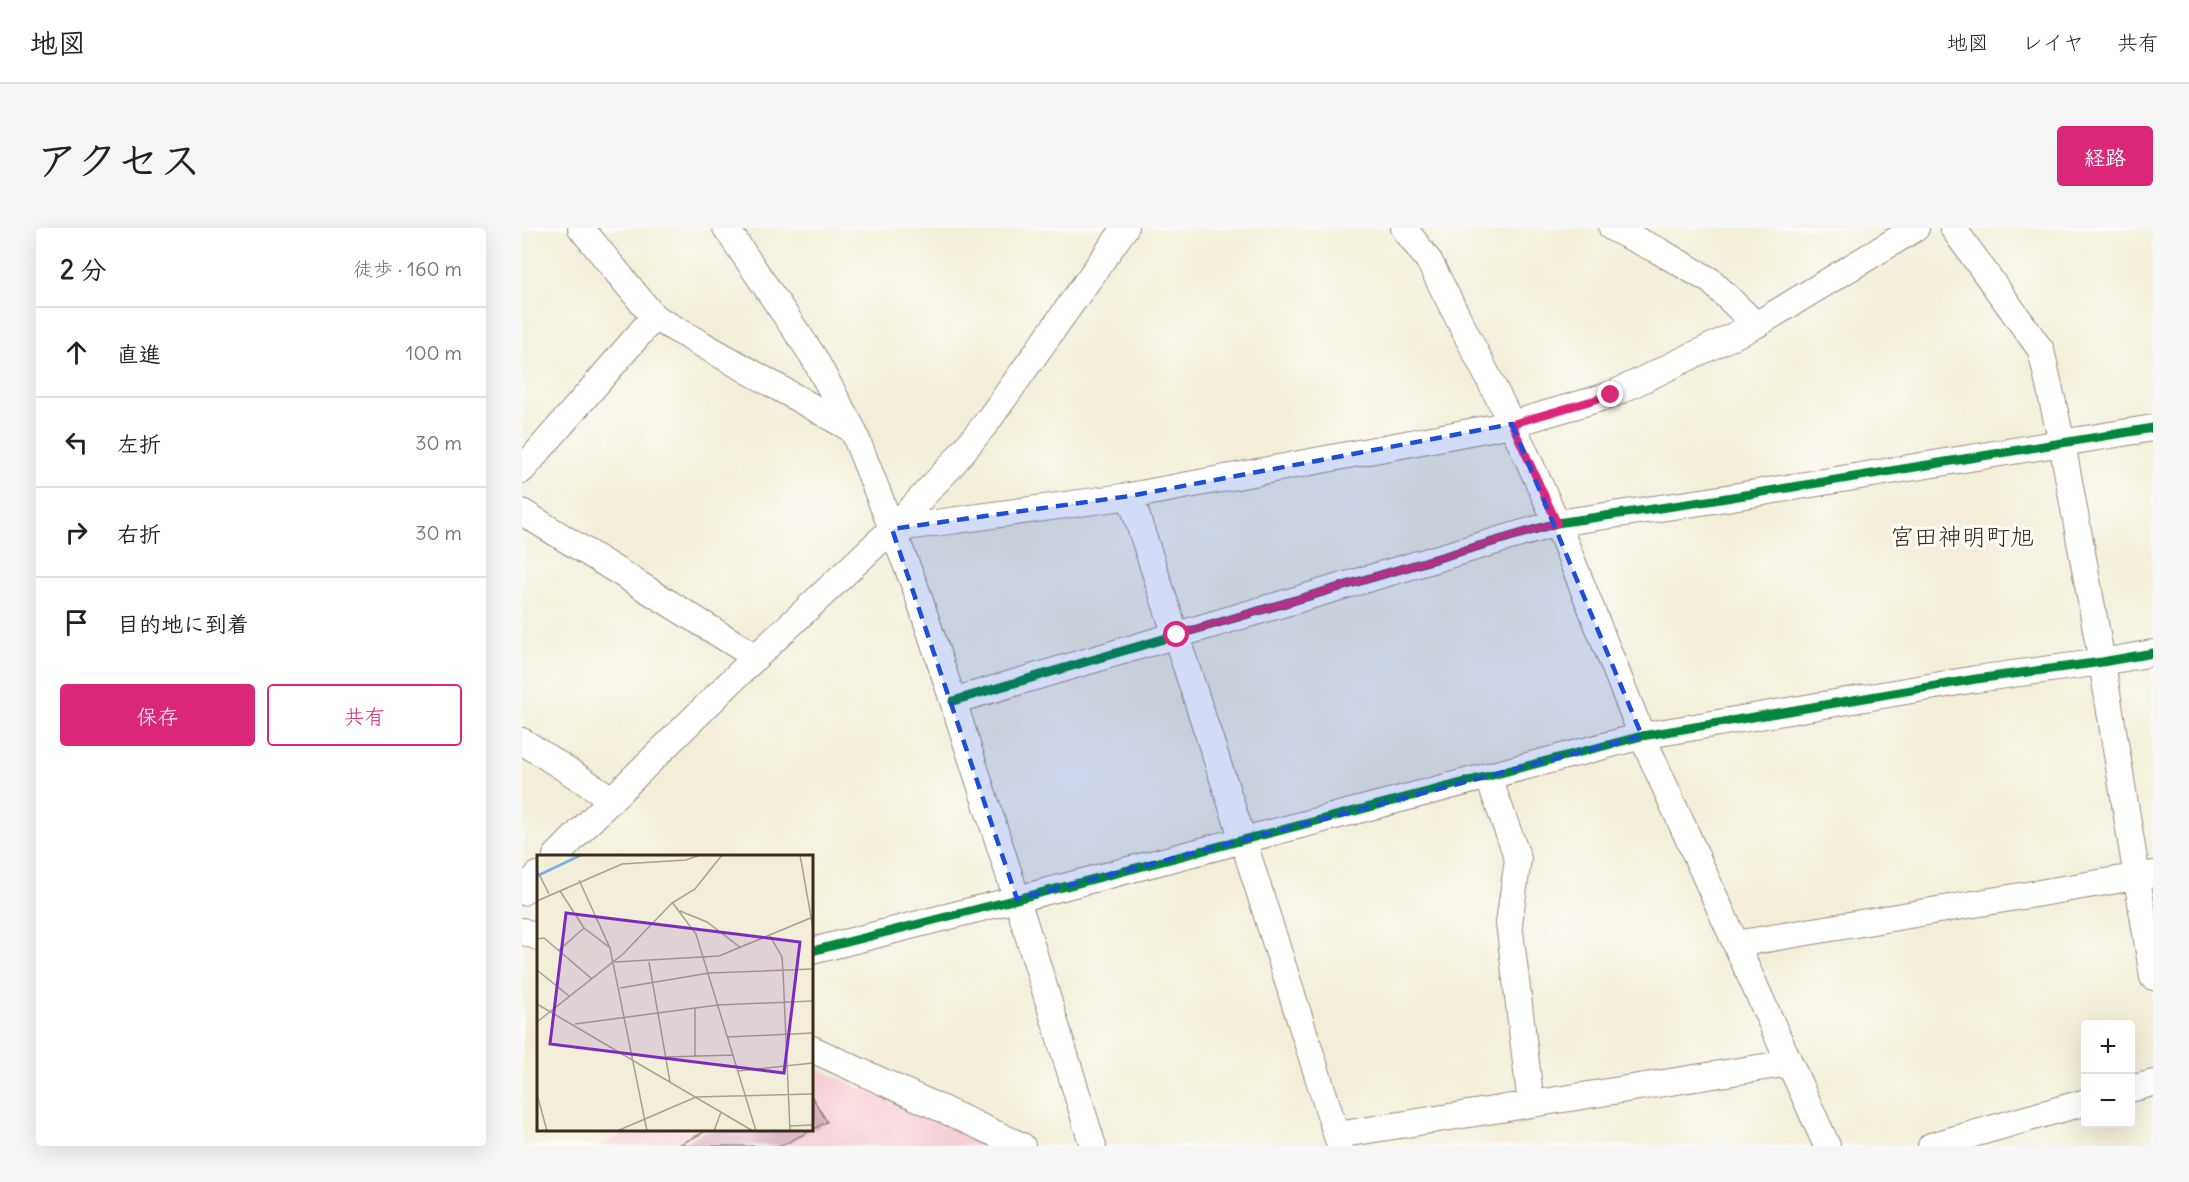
<!DOCTYPE html>
<html lang="ja">
<head>
<meta charset="utf-8">
<style>
	:root { --surface:#fff; --page:#f6f6f6; --text:#222; --muted:#767676; --line:#e0e0e0; --accent:#db2777 }
	body { margin:0; font-family:Delius,"Klee One",sans-serif; background:var(--page); color:var(--text) }
	.controls { position:absolute; right:18px; bottom:18px; display:grid; overflow:hidden; border-radius:6px; box-shadow:0 6px 24px #0002 }
	.controls button { width:54px; height:54px; display:grid; place-items:center; padding:0; border:0; border-bottom:2px solid var(--line); background:var(--surface); color:var(--text); font:30px sans-serif }
	.stop { position:absolute; width:18px; height:18px; margin:-14px; border:4px solid #db2777; border-radius:50%; background:#fff }
	.stop.end { background:#db2777; border-color:#fff; box-shadow:0 2px 6px #0008 }
	.list { margin:0; padding:0; list-style:none }
	h2 { display:flex; justify-content:space-between; align-items:center; height:78px; margin:0; padding:0 24px; font-size:26px }
	h2 small { font-size:20px; font-weight:400; color:var(--muted) }
	.list li { display:grid; grid-template-columns:39px 1fr auto; gap:18px; align-items:center; box-sizing:border-box; height:90px; padding:0 24px; border-top:2px solid var(--line) }
	.list b { display:block; font-size:22px; white-space:nowrap }
	.list em { font-size:20px; font-style:normal; color:var(--muted) }
	.actions { display:flex; gap:12px; padding:18px 24px }
	.actions a { flex:1; padding:14px 0; border:2px solid var(--accent); border-radius:6px; text-align:center; font-size:21px; color:var(--accent) }
	.actions .main { background:var(--accent); color:#fff }
	.icon { flex:none; width:33px; height:33px; fill:none; stroke:currentColor; stroke-width:2; stroke-linecap:round; stroke-linejoin:round }
	.map { position:relative; flex:none; width:1631px; height:918px; overflow:hidden; border-radius:6px }
	header { display:flex; align-items:center; gap:36px; box-sizing:border-box; height:84px; padding:0 30px; background:var(--surface); border-bottom:2px solid var(--line) }
	header strong { font-size:28px }
	nav { display:flex; gap:33px; margin-inline-start:auto; font-size:21px }
	.intro { display:flex; align-items:center; justify-content:space-between; box-sizing:border-box; height:144px; padding:0 36px }
	h1 { margin:0; font-size:42px }
	.button { padding:15px 27px; border-radius:6px; background:var(--accent); color:#fff; font-size:21px; font-weight:700 }
	main { display:flex; gap:36px; padding:0 36px }
	aside { flex:1; background:var(--surface); border-radius:6px; box-shadow:0 6px 24px #0002 }
	.map>svg:first-child { display:block }
	.built { fill:#f6cfd7 }
	.building { fill:#d4a5bc }
	.lines { fill:none; stroke-linecap:round; stroke-linejoin:round }
	.minor-casing { stroke:#968c7c; stroke-width:28 }
	.minor { stroke:#fff; stroke-width:26 }
	.cycleway-casing { stroke:#fdfcf7; stroke-width:13 }
	.cycleway { stroke:#00873e; stroke-width:9 }
	.route { stroke:#db2777; stroke-width:8 }
	.marked { fill:#1d4ed8; fill-opacity:0.2; stroke:#1d4ed8; stroke-width:4.5; stroke-dasharray:12 8; stroke-linejoin:round }
	.labels { text-anchor:middle; dominant-baseline:central; stroke-width:6; stroke-linejoin:round; paint-order:stroke }
	.quarter-label { font-size:24px; fill:#3b2a1e; stroke:#fdfcf7 }
	.inset-river { fill:none; stroke:#7bb0e9; stroke-width:3 }
	.inset-road { fill:none; stroke:#a9a08e; stroke-width:1.5 }
	.view { fill:#7b2cbf; fill-opacity:0.15; stroke:#7b2cbf; stroke-width:3 }
	.inset-edge { fill:none; stroke:#3b2a1e; stroke-width:3 }
</style>
</head>
<body>
<header>
<strong>地図</strong>
<nav><a>地図</a><a>レイヤ</a><a>共有</a></nav>
</header>
<div class="intro"><h1>アクセス</h1><a class="button">経路</a></div>
<main>
<aside>
<h2>2 分<small>徒歩 · 160 m</small></h2>
<ul class="list">
<li><svg class="icon" aria-label="ahead" viewBox="0 0 24 24"><path d="M12 20V5M6 11l6-6 6 6"/></svg><div><b>直進</b></div><em>100 m</em></li>
<li><svg class="icon" aria-label="left" viewBox="0 0 24 24"><path d="M17 20v-9H6M10 6l-5 5 5 5"/></svg><div><b>左折</b></div><em>30 m</em></li>
<li><svg class="icon" aria-label="right" viewBox="0 0 24 24"><path d="M7 20v-9h11M14 6l5 5-5 5"/></svg><div><b>右折</b></div><em>30 m</em></li>
<li><svg class="icon" aria-label="arrive" viewBox="0 0 24 24"><path d="M6 21V4h12l-3 4 3 4H6"/></svg><div><b>目的地に到着</b></div></li>
</ul>
<div class="actions"><a class="main">保存</a><a>共有</a></div>
</aside>
<div class="map">
<svg width="1631" height="918" viewBox="0 0 1631 918">
	<rect width="100%" height="100%" fill="#fdfcf7"/>
	<filter id="ink" filterUnits="userSpaceOnUse"><feTurbulence type="fractalNoise" baseFrequency=".0167" numOctaves="2"/><feDisplacementMap in="SourceGraphic" scale="12" xChannelSelector="R" yChannelSelector="G"/><feConvolveMatrix kernelMatrix="1 2 1 2 8 2 1 2 1" color-interpolation-filters="sRGB"/></filter>
	<filter id="wash" filterUnits="userSpaceOnUse"><feTurbulence type="fractalNoise" baseFrequency=".008" numOctaves="4" result="noise"/><feDisplacementMap in="SourceGraphic" scale="24" xChannelSelector="R" yChannelSelector="G"/><feGaussianBlur stdDeviation="1.35" result="paint"/><feColorMatrix in="noise" values="0 0 0 0 0 0 0 0 0 0 0 0 0 0 0 0 0 1.4 0 .05"/><feComposite in="paint" operator="in"/></filter>
	<g filter="url(#wash)">
		<rect width="100%" height="100%" fill="#f2eed9"/>
		<path class="built" d="M290 838 467 918H76L110 902H290Z"/>
		<g id="blocks">
			<path class="building" d="M290 869 305 894 259 918H155L186 902H290Z"/>
		</g>
	</g>
	<g filter="url(#ink)">
		<use href="#blocks" fill-opacity="0" stroke="#968c7c" stroke-width="1.5"/>
		<g class="lines">
			<defs>
				<path id="minor" d="M59 0 132 89 331 202
					M204 0 291 128 331 202 370 301 394 361 431 473 495 671 571 918
					M882 0 907 33 990 196 1035 295 1120 508 1305 918
					M1090 0 1137 23 1189 53 1234 97
					M1431 0 1519 122 1540 215 1580 434 1631 749
					M0 242 132 89
					M608 268 721 612 818 918
					M0 284 234 429
					M370 301 608 268 990 196 1089 167 1234 97 1394 0
					M431 473 1035 295 1186 273 1631 200
					M0 513 90 571
					M966 548 996 631 987 695 1009 876
					M34 628 90 571 234 429 370 301 429 238 465 194 603 0
					M0 664 16 647
					M0 703 16 709
					M1214 716 1631 646
					M290 723 495 671 1120 508 1454 451 1580 434 1631 425
					M290 821 500 918
					M1608 861 1631 855
					M815 907 1267 835
					M1409 918 1564 874"/>
			</defs>
			<use href="#minor" class="minor-casing"/>
			<use href="#minor" class="minor"/>
			<defs>
				<path id="cycleway" d="M431 473 1035 295 1186 273 1631 200
					M290 723 495 671 1120 508 1454 451 1580 434 1631 425"/>
			</defs>
			<use href="#cycleway" class="cycleway-casing"/>
			<use href="#cycleway" class="cycleway"/>
		</g>
	</g>
	<g class="lines" filter="url(#ink)">
		<path class="route" d="M655 407 1035 295 990 196 1089 167"/>
	</g>
	<path class="marked" d="M990 196 1120 508 495 671 370 301 608 268Z"/>
	<g class="labels">
		<g class="quarter-label">
			<text x="1440" y="308">宮田神明町旭</text>
		</g>
	</g>
	<g transform="translate(15 627)">
		<rect width="276" height="276" fill="#f2eed9"/>
		<path class="inset-river" d="M0 21 44 0"/>
		<path class="inset-road" d="M263 0 276 73M0 15 12 39M42 25 73 93 110 276M23 36 47 73 72 92M0 46 85 9 149 5 163 0M135 47 159 79 219 276M143 56 170 67 204 93M233 81 245 102 246 116 253 276M0 84 7 83 55 124M21 96 47 73M78 107 182 101 276 62M112 107 133 227M0 115 32 141M83 133 172 118 276 114M0 149 216 276M158 153V201M0 167 86 99 135 48 158 34 185 0M38 169 181 150 276 146M191 182 276 178M130 202 196 200M201 216 276 208M0 239 10 276M253 271 276 270M80 276 159 242 276 239M177 276 184 257"/>
		<path class="view" d="M29 58 263 87 247 218 13 189Z"/>
		<rect width="276" height="276" class="inset-edge"/>
	</g>
</svg>
<div class="controls">
<button>+</button>
<button>−</button>
</div>
<div class="stop" style="left:655px;top:407px"></div>
<div class="stop end" style="left:1089px;top:167px"></div>
</div>
</main>
</body>
</html>
